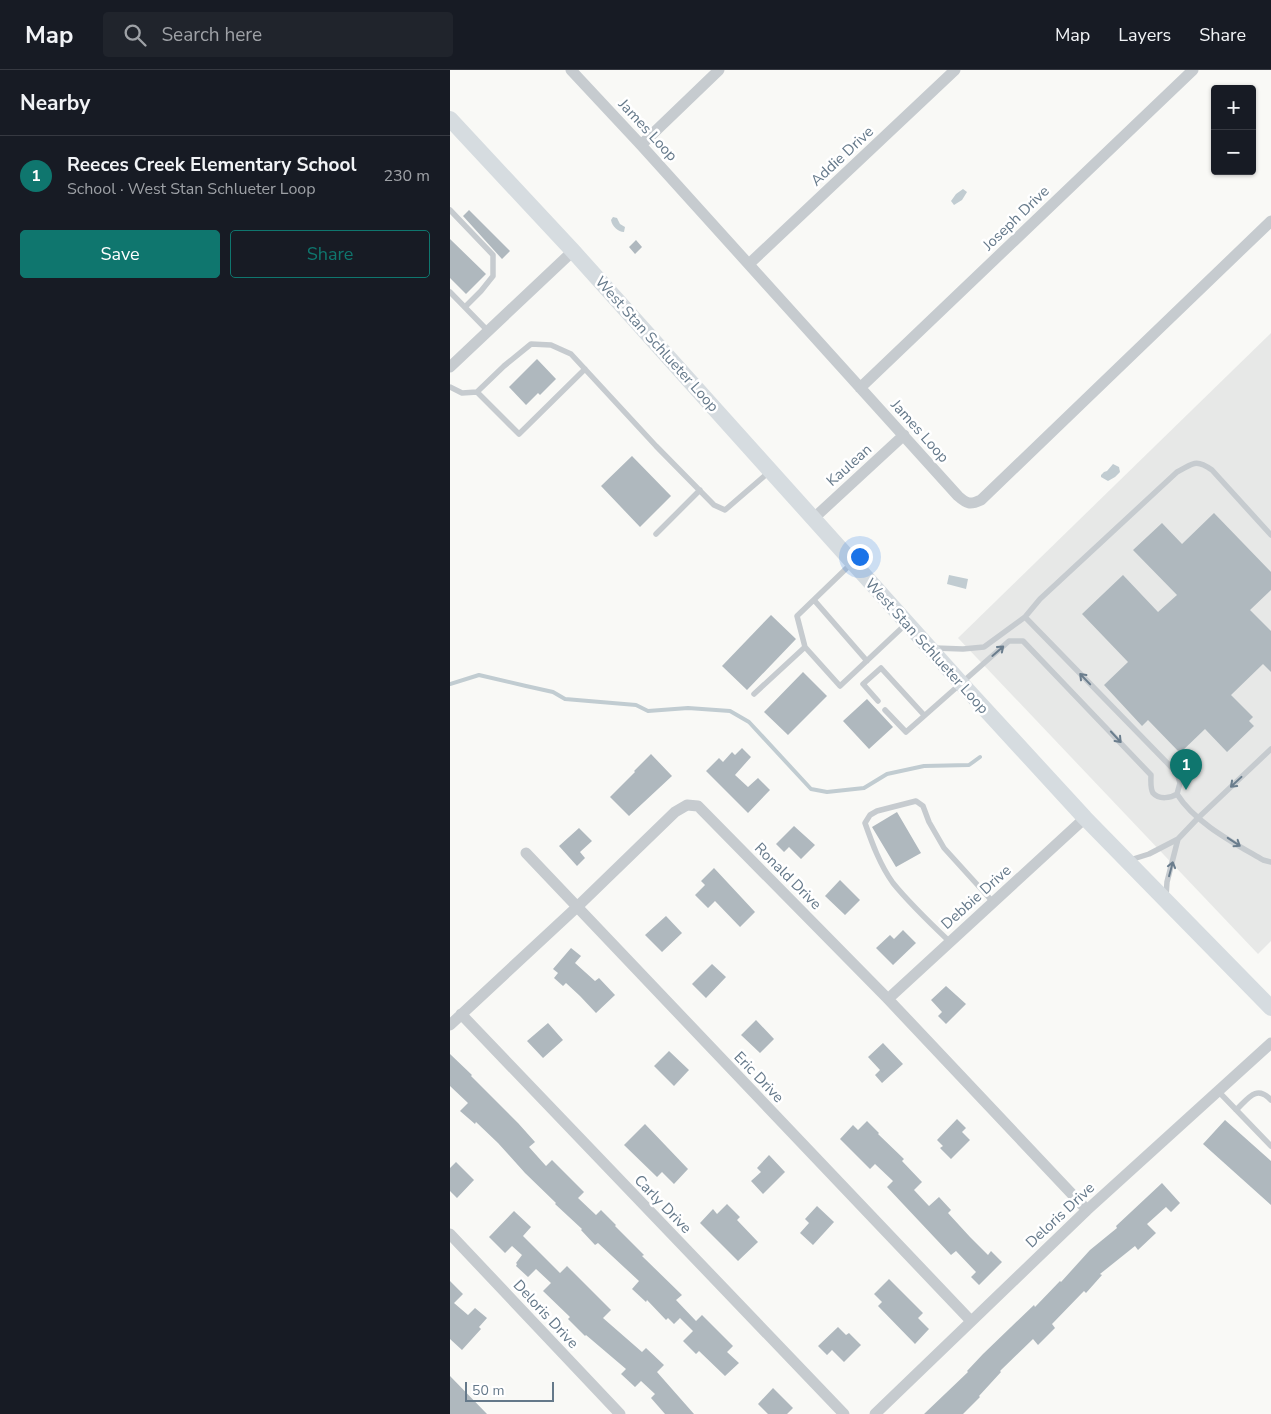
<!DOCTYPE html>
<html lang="en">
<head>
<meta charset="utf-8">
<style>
	:root { --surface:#171b24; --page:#20242c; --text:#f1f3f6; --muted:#9ea1a6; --line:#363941; --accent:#0f766e }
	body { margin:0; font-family:"Nunito Sans",sans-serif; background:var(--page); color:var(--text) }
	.controls { position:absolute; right:15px; top:15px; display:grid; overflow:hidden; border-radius:5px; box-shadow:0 1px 4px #0004 }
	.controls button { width:45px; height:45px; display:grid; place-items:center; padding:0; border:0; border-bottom:1px solid var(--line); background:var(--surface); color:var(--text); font:25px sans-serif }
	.scale { position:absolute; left:15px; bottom:12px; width:89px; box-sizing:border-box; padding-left:5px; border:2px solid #65798a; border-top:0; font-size:14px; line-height:18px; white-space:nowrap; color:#65798a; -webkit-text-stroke:4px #fff; paint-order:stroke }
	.you { position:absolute; left:409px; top:486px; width:18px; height:18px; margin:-12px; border:4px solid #fff; border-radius:50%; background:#1a73e8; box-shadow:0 0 0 8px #1a73e833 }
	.badge { display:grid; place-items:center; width:32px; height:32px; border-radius:50%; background:var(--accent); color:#fff; font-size:16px; font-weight:700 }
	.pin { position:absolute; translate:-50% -41px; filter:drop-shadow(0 1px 2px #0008) }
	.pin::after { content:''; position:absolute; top:26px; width:18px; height:15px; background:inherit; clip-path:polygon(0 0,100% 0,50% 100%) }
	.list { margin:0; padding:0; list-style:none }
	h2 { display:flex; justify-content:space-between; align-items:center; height:65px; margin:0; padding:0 20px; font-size:21px }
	h2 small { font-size:16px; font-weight:400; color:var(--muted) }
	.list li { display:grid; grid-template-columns:32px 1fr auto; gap:15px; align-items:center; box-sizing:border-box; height:80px; padding:0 20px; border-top:1px solid var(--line) }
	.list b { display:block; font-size:19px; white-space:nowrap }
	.list p { margin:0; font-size:16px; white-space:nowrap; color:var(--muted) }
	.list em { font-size:16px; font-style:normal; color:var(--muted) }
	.actions { display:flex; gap:10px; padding:15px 20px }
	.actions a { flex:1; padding:11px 0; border:1px solid var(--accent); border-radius:5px; text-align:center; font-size:18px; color:var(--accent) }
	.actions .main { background:var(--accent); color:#fff }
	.icon { flex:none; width:28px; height:28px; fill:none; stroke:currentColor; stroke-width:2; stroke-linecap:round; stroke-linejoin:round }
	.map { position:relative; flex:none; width:821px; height:1344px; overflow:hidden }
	header { display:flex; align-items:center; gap:30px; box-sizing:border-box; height:70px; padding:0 25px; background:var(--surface); border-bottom:1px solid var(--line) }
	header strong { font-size:24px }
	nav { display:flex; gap:28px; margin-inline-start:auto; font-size:18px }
	.search { width:350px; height:45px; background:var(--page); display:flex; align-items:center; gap:12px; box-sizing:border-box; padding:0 18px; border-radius:5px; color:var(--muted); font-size:19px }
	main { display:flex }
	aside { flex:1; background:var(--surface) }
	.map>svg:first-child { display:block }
	.built { fill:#e7e8e7 }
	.water { fill:#c1ccd1 }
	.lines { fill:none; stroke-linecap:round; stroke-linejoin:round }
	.stream { stroke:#c1ccd1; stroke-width:4 }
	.building { fill:#afb8be }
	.service { stroke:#c6cbcf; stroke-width:5.5 }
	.minor { stroke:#c6cbcf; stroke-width:11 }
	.secondary { stroke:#d6dce0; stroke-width:16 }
	.oneway { stroke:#6a7d8d }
	.labels { text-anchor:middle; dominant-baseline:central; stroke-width:5; stroke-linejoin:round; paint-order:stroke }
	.street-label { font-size:15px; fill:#65798a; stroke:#fff }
</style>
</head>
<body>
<header>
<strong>Map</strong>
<div class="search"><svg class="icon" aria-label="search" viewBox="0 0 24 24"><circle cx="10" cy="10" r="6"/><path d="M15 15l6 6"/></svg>Search here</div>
<nav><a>Map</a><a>Layers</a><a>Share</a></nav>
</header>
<main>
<aside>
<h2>Nearby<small></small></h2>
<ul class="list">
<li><span class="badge">1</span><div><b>Reeces Creek Elementary School</b><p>School · West Stan Schlueter Loop</p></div><em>230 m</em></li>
</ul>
<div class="actions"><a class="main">Save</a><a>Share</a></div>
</aside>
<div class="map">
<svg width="821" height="1344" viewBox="0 0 821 1344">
	<rect width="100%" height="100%" fill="#f9f9f6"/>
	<path class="built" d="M821 263V871L808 884 508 568Z"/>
	<path class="water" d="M513 119 517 122 512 130 504 135 501 131 506 124Z
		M163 147 167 148 170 154 175 157 174 162C168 162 162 156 161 150Z
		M663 394 669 397 670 402 665 407 658 411 651 407V405L654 402 657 401Z
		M499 505 518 509 516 519 497 514Z"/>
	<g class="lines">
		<path class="stream" d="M0 614 29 605 76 616 103 622 115 629 186 635 198 641 238 638 280 641 299 652 361 719 377 722 414 718 437 704 474 696 519 695 530 687"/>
	</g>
	<path class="building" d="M19 140 60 181 52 189 13 146Z
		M0 169 36 204 16 224 0 208Z
		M186 170 192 177 185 184 179 177Z
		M87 289 106 309 90 325 88 323 76 335 59 317Z
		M182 386 221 426 190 457 151 416Z
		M764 443 821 502V520L800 540 821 561V602L813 594 781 625 803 647 799 651 804 656 777 682 755 659 730 683 698 650 692 656 654 615 678 592 632 544 673 505 708 542 727 525 683 480 712 453 732 474Z
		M321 545 346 569 297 620 272 596Z
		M353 602 377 626 338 665 314 642Z
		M417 629 443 657 419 679 393 651Z
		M292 678 301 687 285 705 298 717 308 708 320 720 298 743 256 701 269 688 273 692 282 682 285 685Z
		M201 684 222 706 179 746 160 727 185 702 184 701Z
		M447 742 471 783 446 797 422 757Z
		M344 756 365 775 351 789 339 777 334 782 326 774Z
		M129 758 142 771 130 782 135 788 127 796 109 776Z
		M264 798 305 842 290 857 265 831 258 838 245 825 255 815 251 811Z
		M390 810 410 830 395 845 375 826Z
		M216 846 232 863 212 882 195 865Z
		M453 860 466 873 443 895 426 878 440 865 444 869Z
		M121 878 131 886 125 893 145 911 149 908 165 925 146 943 130 926 116 913 113 916 104 908 108 903 103 899Z
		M262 894 276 907 256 928 242 914Z
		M496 916 516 934 496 954 488 946 492 942 481 930Z
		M306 950 324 969 310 983 291 965Z
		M98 953 113 970 93 988 77 971Z
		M433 973 453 994 432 1013 425 1005 430 1000 418 987Z
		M219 981 239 1000 224 1016 204 996Z
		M0 984 22 1005 21 1006 68 1053 85 1072 79 1077 96 1096 102 1090 134 1122 128 1128 146 1145 151 1140 166 1155 165 1156 194 1185 192 1186 232 1225 226 1230 246 1251 252 1245 283 1276 277 1282 289 1293 275 1306 249 1281 246 1284 233 1271 243 1261 230 1248 224 1254 218 1248 216 1250 197 1230 196 1232 182 1219 189 1211 148 1173 145 1175 131 1160 132 1159 105 1134 106 1133 75 1103 48 1073 26 1052 25 1054 10 1041 18 1033 0 1016Z
		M507 1049 516 1058 512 1062 520 1070 501 1089 490 1078 493 1076 487 1070Z
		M775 1050 821 1091V1135L753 1074Z
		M417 1051 429 1063 428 1064 454 1089 452 1091 472 1112 464 1120 479 1136 489 1127 501 1140 498 1143 520 1167 538 1185 541 1181 552 1192 529 1215 521 1207 526 1202 506 1181 501 1185 437 1117 443 1111 425 1094 420 1099 390 1069 403 1055 408 1060Z
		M195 1054 238 1099 224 1114 212 1102 207 1107 174 1075Z
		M319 1085 335 1102 313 1124 301 1111 311 1102 307 1098Z
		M6 1092 24 1110 7 1128 0 1121V1098Z
		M712 1113 730 1133 721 1142 716 1137 697 1154 706 1163 688 1180 685 1176 650 1204 652 1205 636 1223 634 1221 602 1254 605 1258 588 1275 583 1269 550 1301 551 1302 529 1326 530 1327 513 1344H474L518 1302 517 1301 533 1284 584 1235 585 1237 610 1211 611 1212 640 1180 667 1158 666 1156Z
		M277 1134 290 1147 287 1150 308 1172 288 1191 250 1153 263 1139 267 1144Z
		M367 1136 384 1152 363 1175 350 1163 359 1153 355 1149Z
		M64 1141 81 1157 73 1166 110 1203 117 1196 161 1240 153 1248 192 1282 196 1278 214 1295 207 1302 244 1344H215L201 1328 205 1324 191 1311 185 1317 171 1304 176 1299 136 1265 135 1266 118 1249 120 1247 93 1221 101 1213 86 1199 78 1207 66 1196 67 1194 66 1193 72 1185 62 1176 55 1183 39 1167Z
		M439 1209 473 1243 468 1248 479 1259 465 1274 428 1236 432 1232 424 1224Z
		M0 1211 13 1224 4 1233 18 1245 25 1238 37 1248 29 1257 31 1259 12 1280 0 1269Z
		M388 1257 396 1265 399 1263 411 1275 394 1292 382 1280 377 1285 368 1276Z
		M0 1306 37 1344H0Z
		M323 1318 343 1338 337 1344H318L308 1334Z"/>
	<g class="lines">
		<path class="service" d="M0 140 43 185V206L31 221 15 237
			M0 222 38 261
			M0 317 12 323 27 322 54 296 81 274 101 275 121 284 206 376 264 435 275 440 319 402
			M27 322 69 364 135 299
			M206 464 250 420
			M402 493 347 546 355 577 390 616 456 554
			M364 530 417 591
			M575 547 727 703 730 713 727 724C745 753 784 773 813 790L821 792
			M485 578 513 579 534 577 575 547 590 529 727 402C743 394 745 388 762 400L821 465
			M304 624 355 577
			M428 631 413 614 431 598 474 645
			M435 640 456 662 559 571H573L701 705C701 710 700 718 703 723 709 730 721 728 727 724
			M680 790 699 784 728 769 748 748 821 679
			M716 826 717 812 728 769
			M500 872C480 853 460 834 443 813 430 795 422 773 415 753L420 745 427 741 466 731 473 736 479 752 494 778 543 832
			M768 1021 821 1076
			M786 1040C798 1029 806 1014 821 1030"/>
		<path class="minor" d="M121 0 191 75 508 426C517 434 520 435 531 430L821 151
			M191 75 269 0
			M299 194 505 0
			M0 297 123 181
			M410 318 743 0
			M364 448 454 365
			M76 783 521 1251
			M438 929 635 748
			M11 944 394 1344
			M0 955 127 837 225 742 237 735 248 736 438 929 637 1140
			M0 1164 170 1344
			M425 1344 637 1140 821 973"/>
		<path class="secondary" d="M0 49 123 181 511 613 635 748 821 938"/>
	</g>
	<defs><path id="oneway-shaft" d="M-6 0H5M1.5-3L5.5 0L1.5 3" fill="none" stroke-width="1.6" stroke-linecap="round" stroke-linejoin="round" transform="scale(1.25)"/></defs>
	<g class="oneway">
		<use href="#oneway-shaft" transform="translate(548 581) rotate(-41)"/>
		<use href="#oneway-shaft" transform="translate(635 609) rotate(-134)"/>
		<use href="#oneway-shaft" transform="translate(666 667) rotate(47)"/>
		<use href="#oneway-shaft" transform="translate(786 712) rotate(137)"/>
		<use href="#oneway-shaft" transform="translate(784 772) rotate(33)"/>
		<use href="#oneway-shaft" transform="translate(721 799) rotate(-75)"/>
	</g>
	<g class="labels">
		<g class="street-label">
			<text transform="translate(198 60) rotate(47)">James Loop</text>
			<text transform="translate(392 86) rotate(-43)">Addie Drive</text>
			<text transform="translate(566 148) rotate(-44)">Joseph Drive</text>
			<text transform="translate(207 274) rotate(48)">West Stan Schlueter Loop</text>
			<text transform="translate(470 361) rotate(48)">James Loop</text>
			<text transform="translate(399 395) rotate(-42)">Kaulean</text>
			<text transform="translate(477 576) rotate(48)">West Stan Schlueter Loop</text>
			<text transform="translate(338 806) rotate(45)">Ronald Drive</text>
			<text transform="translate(526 827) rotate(-42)">Debbie Drive</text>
			<text transform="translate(309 1007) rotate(46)">Eric Drive</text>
			<text transform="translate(213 1134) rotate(46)">Carly Drive</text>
			<text transform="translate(610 1145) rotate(-43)">Deloris Drive</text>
			<text transform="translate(96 1244) rotate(47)">Deloris Drive</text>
		</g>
	</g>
</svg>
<div class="controls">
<button>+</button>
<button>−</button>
</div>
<div class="scale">50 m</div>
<div class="you"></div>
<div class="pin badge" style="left:736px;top:720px">1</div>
</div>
</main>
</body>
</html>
